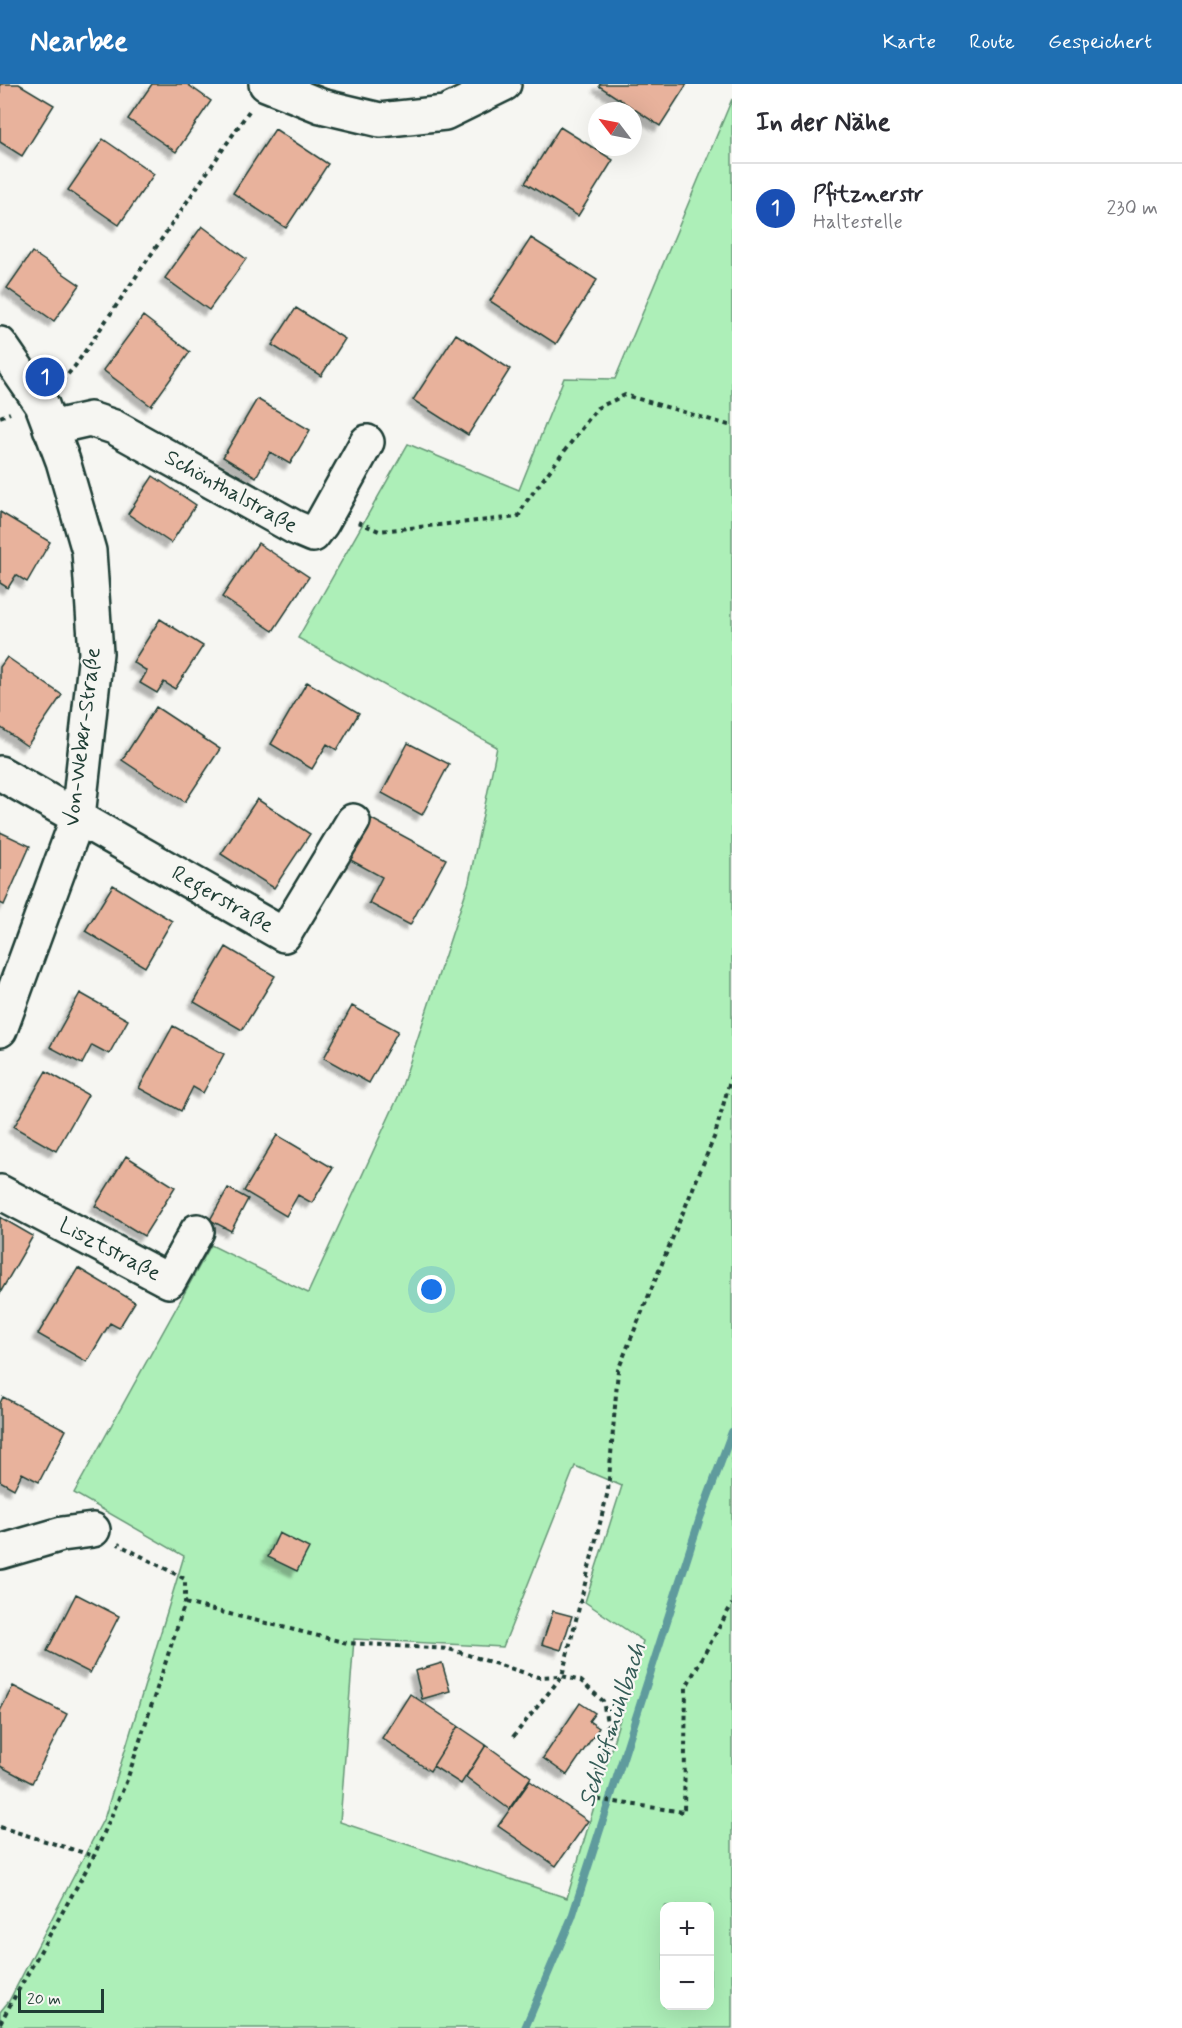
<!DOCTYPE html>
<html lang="de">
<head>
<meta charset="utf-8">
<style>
	:root { --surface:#fff; --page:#f2f2f3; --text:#2b2b33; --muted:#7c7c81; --line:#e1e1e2; --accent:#1f6fb2 }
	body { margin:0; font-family:Mynerve,sans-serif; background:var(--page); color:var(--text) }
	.controls { position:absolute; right:18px; bottom:18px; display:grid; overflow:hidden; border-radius:12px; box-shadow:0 6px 24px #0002 }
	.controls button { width:54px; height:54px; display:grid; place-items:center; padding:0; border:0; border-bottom:2px solid var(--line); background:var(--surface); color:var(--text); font:30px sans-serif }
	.compass { position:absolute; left:588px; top:18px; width:54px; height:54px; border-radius:50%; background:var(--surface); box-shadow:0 6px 24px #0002; rotate:302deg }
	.scale { position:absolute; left:18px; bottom:15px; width:86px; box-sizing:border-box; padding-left:6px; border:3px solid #1f3d34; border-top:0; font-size:16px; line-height:21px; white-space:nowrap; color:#1f3d34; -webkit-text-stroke:4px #f6f6f2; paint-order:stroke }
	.you { position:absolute; left:432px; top:1206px; width:21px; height:21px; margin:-15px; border:4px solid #fff; border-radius:50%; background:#1a73e8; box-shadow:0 0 0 9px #1a73e833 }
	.badge { display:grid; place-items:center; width:39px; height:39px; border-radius:50%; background:var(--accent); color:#fff; font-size:20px; font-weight:700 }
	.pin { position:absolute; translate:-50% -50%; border:3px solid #fff; box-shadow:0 2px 6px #0006 }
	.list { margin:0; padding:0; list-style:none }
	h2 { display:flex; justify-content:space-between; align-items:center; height:78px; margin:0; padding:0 24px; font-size:26px }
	h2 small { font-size:20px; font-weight:400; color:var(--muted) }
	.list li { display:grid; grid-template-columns:39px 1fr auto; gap:18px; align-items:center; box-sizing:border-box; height:90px; padding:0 24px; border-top:2px solid var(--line) }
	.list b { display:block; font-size:22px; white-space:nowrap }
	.list p { margin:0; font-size:20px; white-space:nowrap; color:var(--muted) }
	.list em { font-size:20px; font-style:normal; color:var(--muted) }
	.map { position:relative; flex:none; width:732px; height:1944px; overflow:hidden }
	header { display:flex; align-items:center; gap:36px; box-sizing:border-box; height:84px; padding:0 30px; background:var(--accent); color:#fff }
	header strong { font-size:28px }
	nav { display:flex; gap:33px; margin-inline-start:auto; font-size:21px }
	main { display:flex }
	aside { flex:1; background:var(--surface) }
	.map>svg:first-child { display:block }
	.green { fill:#adefb8; stroke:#669676; stroke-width:1.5; fill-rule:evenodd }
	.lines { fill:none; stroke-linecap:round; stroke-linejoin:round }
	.stream { stroke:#5f9b9d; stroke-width:8 }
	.building { fill:#e8b29c; stroke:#1f3d34; stroke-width:1.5; filter:url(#shadow) }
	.minor-casing { stroke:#1f3d34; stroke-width:38 }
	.path { stroke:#1f3d34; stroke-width:4; stroke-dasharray:4.5 4.5; stroke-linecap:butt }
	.minor { stroke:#f6f6f2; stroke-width:33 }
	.labels { text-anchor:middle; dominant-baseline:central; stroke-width:4.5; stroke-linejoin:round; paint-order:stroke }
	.street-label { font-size:22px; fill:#1f3d34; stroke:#f6f6f2 }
	.water-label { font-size:24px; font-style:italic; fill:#345c57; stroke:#f6f6f2 }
</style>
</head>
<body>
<header>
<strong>Nearbee</strong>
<nav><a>Karte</a><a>Route</a><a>Gespeichert</a></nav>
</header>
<main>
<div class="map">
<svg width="732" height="1944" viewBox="0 0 732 1944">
	<defs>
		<filter id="shadow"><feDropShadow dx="-5.5" dy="5.5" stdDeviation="1.5" flood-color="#0004"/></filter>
	</defs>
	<rect width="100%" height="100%" fill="#f6f6f2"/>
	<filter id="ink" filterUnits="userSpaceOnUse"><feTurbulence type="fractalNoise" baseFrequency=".0167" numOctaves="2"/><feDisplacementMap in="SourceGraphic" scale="12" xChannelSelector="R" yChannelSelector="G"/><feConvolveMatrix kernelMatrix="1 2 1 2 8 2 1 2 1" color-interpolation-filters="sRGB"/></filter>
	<g filter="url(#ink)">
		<path class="green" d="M732 15V1944H0V1928L9 1917 105 1732 184 1472 74 1409 211 1161 308 1209 399 1011 469 798 497 663 298 554 408 360 519 406 564 294 615 295ZM575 1382 622 1402 585 1518 643 1557 567 1814 340 1738 354 1555 503 1563ZM664 1822H710V1922H664Z"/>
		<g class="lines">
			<path class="stream" d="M525 1944 572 1833 700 1434 732 1348"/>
		</g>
		<path class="building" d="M0 0H19L54 21 22 72 0 58Z
			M152 0H187L211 17 176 68 128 35Z
			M600 0H687L660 42 599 2Z
			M560 43 613 76 578 132 525 99Z
			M275 45 328 80 286 144 233 109Z
			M103 55 154 90 119 141 68 106Z
			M202 142 246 175 209 226 165 194Z
			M531 154 597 196 556 260 490 217Z
			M32 168 80 201 54 237 7 204Z
			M296 224 345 255 321 292 272 261Z
			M143 232 190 268 151 322 103 286Z
			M456 250 510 285 468 351 413 316Z
			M257 315 310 346 290 380 270 368 256 393 223 373Z
			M153 392 196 421 171 459 128 430Z
			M0 428 50 458 27 498 16 491 8 504 0 499Z
			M258 459 309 493 273 547 222 513Z
			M160 535 203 562 175 605 164 598 157 609 140 599 147 587 133 578Z
			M7 573 62 611 27 662 0 643V583Z
			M307 598 359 629 337 666 327 660 312 685 271 660Z
			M156 623 220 665 185 718 122 676Z
			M408 659 449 680 422 731 382 709Z
			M257 715 310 750 274 804 221 770Z
			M368 733 446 775 410 841 369 819 382 793 345 773Z
			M0 748 30 762 4 821 0 819Z
			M113 801 172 837 145 883 85 847Z
			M226 863 275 892 242 946 194 918Z
			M80 909 128 936 109 970 92 961 82 980 50 963Z
			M352 922 398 947 369 999 324 974Z
			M173 942 224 970 203 1009 193 1003 181 1027 139 1004Z
			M46 987 88 1011 56 1067 14 1043Z
			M277 1051 333 1084 312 1119 298 1111 286 1132 244 1107Z
			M126 1072 175 1103 144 1152 95 1122Z
			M228 1104 248 1115 231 1147 210 1136Z
			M0 1133 33 1152 0 1209Z
			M78 1184 135 1218 119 1244 110 1239 87 1278 38 1250Z
			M3 1313 66 1346 39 1398 22 1389 14 1405 0 1397V1319Z
			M279 1449 309 1464 297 1487 268 1473Z
			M76 1510 119 1532 90 1589 47 1567Z
			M553 1527 572 1532 561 1566 542 1560Z
			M442 1579 450 1607 422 1615 415 1587Z
			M13 1602 67 1630 32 1699 0 1682V1627Z
			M410 1610 458 1642 430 1687 382 1654Z
			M580 1619 595 1629 589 1637 599 1644 567 1691 543 1674Z
			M458 1642 486 1661 461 1700 433 1682Z
			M486 1661 531 1693 509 1725 466 1693Z
			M530 1697 588 1737 556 1782 498 1742Z"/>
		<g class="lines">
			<defs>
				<g id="minor">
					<path d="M266 0 321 22 380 36 445 29 504 0"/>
					<path d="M0 260 42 321 63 377 89 467 96 569 78 733 0 946"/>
					<path id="s1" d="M50 344 90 335 114 343 294 443 313 451 322 439 367 358"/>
					<path id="s2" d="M0 689 284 851 353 737"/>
					<path id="s3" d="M0 1108 169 1197 197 1147"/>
					<path d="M0 1468 62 1450 93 1446"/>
				</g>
			</defs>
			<use href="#minor" class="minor-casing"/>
			<path class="path" d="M62 297 75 282 251 24
				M0 333 10 329
				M358 438 379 447 518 433 526 418 597 324 625 311 732 342
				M185 1519 347 1559 449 1565 538 1593 562 1592 581 1597 603 1617 609 1649 597 1687 594 1715 684 1728 686 1603 732 1520
				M513 1653 562 1592 608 1407 618 1286 715 1051 732 989
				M0 1743 94 1772
				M0 1939 94 1772 127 1696 185 1519V1495L118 1460
				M0 1942 3 1944"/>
			<use href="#minor" class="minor"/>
		</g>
	</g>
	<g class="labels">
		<g class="street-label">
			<text stroke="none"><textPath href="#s1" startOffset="200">Schönthalstraße</textPath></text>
			<text transform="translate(83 653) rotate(-83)">Von-Weber-Straße</text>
			<text stroke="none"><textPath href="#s2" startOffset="256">Regerstraße</textPath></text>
			<text stroke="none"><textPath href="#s3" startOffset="124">Lisztstraße</textPath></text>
		</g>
		<g class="water-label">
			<text transform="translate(613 1641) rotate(-72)">Schleifmühlbach</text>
		</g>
	</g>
</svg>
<div class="controls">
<button>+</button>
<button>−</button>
</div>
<svg class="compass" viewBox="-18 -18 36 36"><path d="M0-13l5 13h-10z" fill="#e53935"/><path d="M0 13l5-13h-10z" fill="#7c7c81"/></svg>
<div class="scale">20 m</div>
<div class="you"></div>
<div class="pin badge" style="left:45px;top:293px;background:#1a4fb4">1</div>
</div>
<aside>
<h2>In der Nähe<small></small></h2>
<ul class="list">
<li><span class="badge" style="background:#1a4fb4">1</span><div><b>Pfitznerstr</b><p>Haltestelle</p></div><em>230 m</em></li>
</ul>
</aside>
</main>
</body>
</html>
